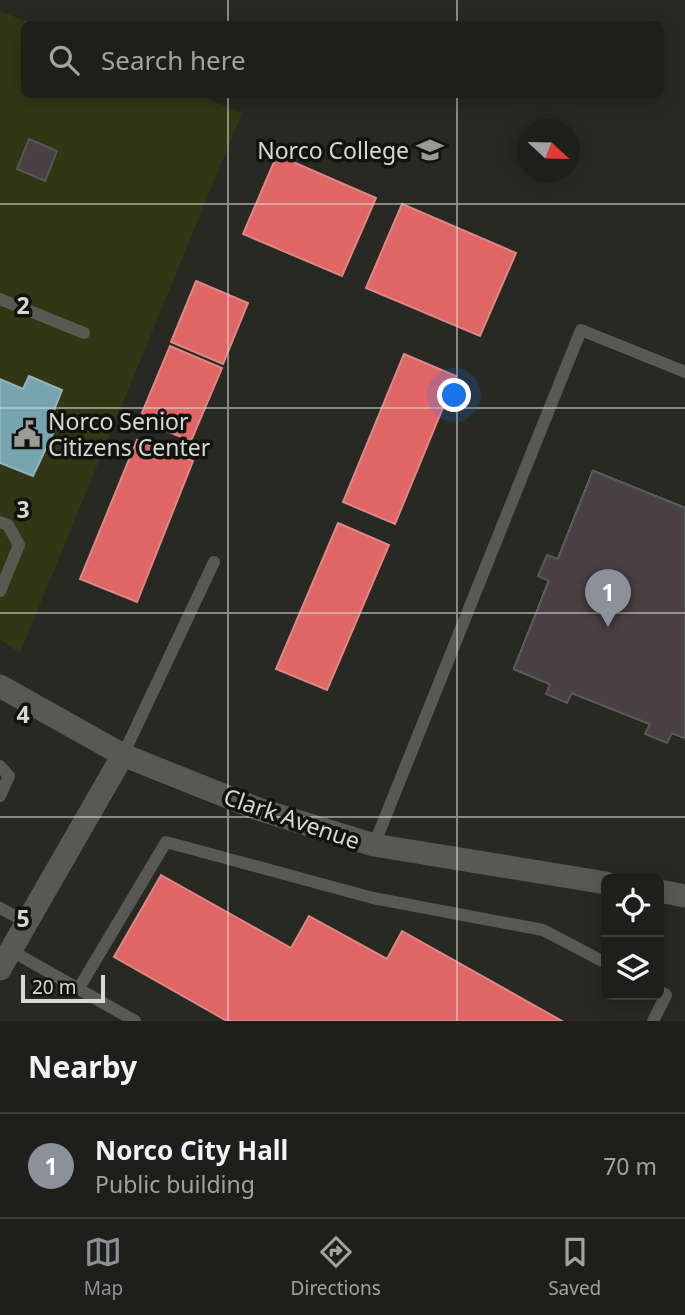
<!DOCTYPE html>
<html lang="en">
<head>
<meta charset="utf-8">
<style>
	:root { --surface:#1e1f1a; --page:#2b2c27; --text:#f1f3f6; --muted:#a1a2a2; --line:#3c3d39; --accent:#8c9099 }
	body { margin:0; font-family:"Noto Sans",sans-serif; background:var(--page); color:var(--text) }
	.controls { position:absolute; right:21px; bottom:21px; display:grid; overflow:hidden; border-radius:10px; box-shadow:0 4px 18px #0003 }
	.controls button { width:63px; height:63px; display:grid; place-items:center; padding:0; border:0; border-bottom:2px solid var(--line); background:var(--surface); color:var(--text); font:35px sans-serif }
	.compass { position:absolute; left:517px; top:119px; width:63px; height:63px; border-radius:50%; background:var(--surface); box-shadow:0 4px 18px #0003; rotate:112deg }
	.scale { position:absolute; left:21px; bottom:18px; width:84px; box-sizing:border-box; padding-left:7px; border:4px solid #d7d8d2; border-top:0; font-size:19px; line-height:24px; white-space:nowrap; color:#d7d8d2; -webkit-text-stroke:5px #12130e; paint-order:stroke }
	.you { position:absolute; left:455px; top:396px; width:24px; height:24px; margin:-18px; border:5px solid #fff; border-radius:50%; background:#1a73e8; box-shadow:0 0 0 10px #1a73e833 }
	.badge { display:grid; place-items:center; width:46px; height:46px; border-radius:50%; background:var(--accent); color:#fff; font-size:23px; font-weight:700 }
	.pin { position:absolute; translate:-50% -58px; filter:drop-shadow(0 2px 4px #0008) }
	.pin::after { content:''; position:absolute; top:37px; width:24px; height:21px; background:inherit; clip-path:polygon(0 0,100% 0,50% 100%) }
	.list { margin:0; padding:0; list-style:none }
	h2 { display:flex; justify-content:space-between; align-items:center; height:91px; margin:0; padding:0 28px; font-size:30px }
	h2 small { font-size:23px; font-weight:400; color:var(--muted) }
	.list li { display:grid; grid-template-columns:46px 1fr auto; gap:21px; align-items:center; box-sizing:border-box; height:105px; padding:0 28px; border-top:2px solid var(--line) }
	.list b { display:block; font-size:26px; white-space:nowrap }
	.list p { margin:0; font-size:23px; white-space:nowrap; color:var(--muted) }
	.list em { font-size:23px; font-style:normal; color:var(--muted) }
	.icon { flex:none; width:38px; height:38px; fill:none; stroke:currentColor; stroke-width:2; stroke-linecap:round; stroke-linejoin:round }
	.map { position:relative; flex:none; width:685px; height:1021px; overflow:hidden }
	.search { position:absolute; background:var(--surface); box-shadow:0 4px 18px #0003; left:21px; right:21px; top:21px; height:77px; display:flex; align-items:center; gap:18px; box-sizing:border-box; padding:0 24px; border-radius:10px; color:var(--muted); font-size:26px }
	.sheet { height:196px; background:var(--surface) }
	nav { display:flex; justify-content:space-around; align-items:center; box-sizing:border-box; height:98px; border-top:2px solid var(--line); background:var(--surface); font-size:19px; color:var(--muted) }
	nav a { display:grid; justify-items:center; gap:4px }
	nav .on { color:var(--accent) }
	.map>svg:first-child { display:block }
	.green { fill:#313714 }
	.shops { fill:#e06666; stroke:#dd8886; stroke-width:2 }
	.public { fill:#76a5af; stroke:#93b4ba; stroke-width:2 }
	.building { fill:#484042; stroke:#585755; stroke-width:2 }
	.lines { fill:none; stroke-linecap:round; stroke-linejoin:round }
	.service { stroke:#585a52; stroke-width:12 }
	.minor { stroke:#585a52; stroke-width:23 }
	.grid { fill:none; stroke:#d7d8d2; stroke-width:2; stroke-opacity:0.55 }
	.labels { text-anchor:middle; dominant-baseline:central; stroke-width:7; stroke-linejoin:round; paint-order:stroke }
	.poi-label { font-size:23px; fill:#d7d8d2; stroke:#12130e; text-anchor:end }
	.street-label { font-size:23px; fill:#d7d8d2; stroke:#12130e }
	.grid-label { font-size:23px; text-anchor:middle; font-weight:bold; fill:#d7d8d2; stroke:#12130e; stroke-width:7; stroke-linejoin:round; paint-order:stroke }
</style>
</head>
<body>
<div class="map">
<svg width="685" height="1021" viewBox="0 0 685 1021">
	<rect width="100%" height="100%" fill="#282923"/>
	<path class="green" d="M0 11 33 24H24V94L198 95 242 113 20 653 0 640Z"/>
	<path class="shops" d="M277 155 376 198 342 276 243 234Z
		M402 204 516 253 480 336 366 288Z
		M196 281 248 303 223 364 171 342Z
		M170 346 222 368 191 441 139 420Z
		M404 354 456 376 395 524 343 502Z
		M137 440 193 461 137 602 80 579Z
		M338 523 389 545 327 690 276 669Z
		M161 875 291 948 309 916 387 959 402 931 562 1021H227L114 957Z"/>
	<path class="public" d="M29 376 62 390 51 418 59 421 33 476 0 463V379L23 389Z
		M593 471 685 508V738L672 733 676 722 654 713 650 724 572 693 576 681 555 672 550 684 514 669 549 581 560 585 569 564 558 559Z"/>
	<path class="building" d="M29 139 57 151 45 181 17 169Z
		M593 471 685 508V738L672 733 667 743 645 734 650 724 572 693 567 703 546 694 550 684 514 669 549 581 538 576 547 555 558 559Z"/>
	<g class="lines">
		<path class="service" d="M0 299 84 333
			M0 522 8 525 19 545 0 591
			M123 755 214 562
			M0 766 9 776 0 796
			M374 845 581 330 685 372
			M0 908 26 922
			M10 950 135 1021
			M79 988 166 842 373 898 543 930 606 963
			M653 1021 666 995 659 991"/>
		<path class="minor" d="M0 686 123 755 258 809 374 845 606 883
			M659 891 685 896
			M0 969 123 755"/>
	</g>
	<path class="grid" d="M228 0V24M457 0V24M228 94V1021M457 94V1021M0 204H685M0 408H685M0 613H685M0 817H685"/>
	<defs>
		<symbol id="university-bare" viewBox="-9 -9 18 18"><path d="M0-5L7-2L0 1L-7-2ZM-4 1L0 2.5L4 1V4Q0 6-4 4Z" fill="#9a9b95" stroke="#12130e" stroke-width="2.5" paint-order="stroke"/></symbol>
		<symbol id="civic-bare" viewBox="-9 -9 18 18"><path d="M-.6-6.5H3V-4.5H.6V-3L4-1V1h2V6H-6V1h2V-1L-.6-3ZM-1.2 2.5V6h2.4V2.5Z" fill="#9a9b95" stroke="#12130e" stroke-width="2.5" paint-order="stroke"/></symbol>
	</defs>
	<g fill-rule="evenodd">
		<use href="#university-bare" x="411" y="131" width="38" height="38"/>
		<use href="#civic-bare" x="8" y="415" width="38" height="38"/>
	</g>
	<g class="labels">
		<g class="poi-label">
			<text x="409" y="150">Norco College</text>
			<text x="48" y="421" text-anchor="start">Norco Senior<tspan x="48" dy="26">Citizens Center</tspan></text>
		</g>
		<g class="street-label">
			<text transform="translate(292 818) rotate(19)">Clark Avenue</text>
		</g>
	</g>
	<g class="grid-label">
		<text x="23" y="314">2</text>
		<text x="23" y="518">3</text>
		<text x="23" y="723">4</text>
		<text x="23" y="927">5</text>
	</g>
</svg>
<div class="controls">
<button><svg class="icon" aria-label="locate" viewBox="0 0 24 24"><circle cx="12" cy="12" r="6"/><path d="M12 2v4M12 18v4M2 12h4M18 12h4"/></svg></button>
<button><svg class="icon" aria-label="layers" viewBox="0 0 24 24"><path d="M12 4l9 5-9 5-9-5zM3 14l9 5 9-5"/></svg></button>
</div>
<svg class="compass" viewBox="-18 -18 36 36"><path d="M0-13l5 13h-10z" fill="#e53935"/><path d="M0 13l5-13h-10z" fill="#a1a2a2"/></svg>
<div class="scale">20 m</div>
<div class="you"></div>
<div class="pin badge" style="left:608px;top:627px">1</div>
<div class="search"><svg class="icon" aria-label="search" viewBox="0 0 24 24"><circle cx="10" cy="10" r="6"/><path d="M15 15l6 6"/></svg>Search here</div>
</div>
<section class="sheet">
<h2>Nearby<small></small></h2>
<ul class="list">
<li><span class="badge">1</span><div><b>Norco City Hall</b><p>Public building</p></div><em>70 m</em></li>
</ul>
</section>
<nav>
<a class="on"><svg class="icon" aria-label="map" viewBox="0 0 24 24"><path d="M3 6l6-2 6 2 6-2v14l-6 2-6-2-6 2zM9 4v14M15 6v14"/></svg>Map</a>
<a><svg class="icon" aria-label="directions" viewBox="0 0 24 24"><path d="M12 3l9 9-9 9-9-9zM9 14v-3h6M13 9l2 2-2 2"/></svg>Directions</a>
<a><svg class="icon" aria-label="saved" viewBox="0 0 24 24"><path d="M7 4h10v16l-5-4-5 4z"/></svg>Saved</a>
</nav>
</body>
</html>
